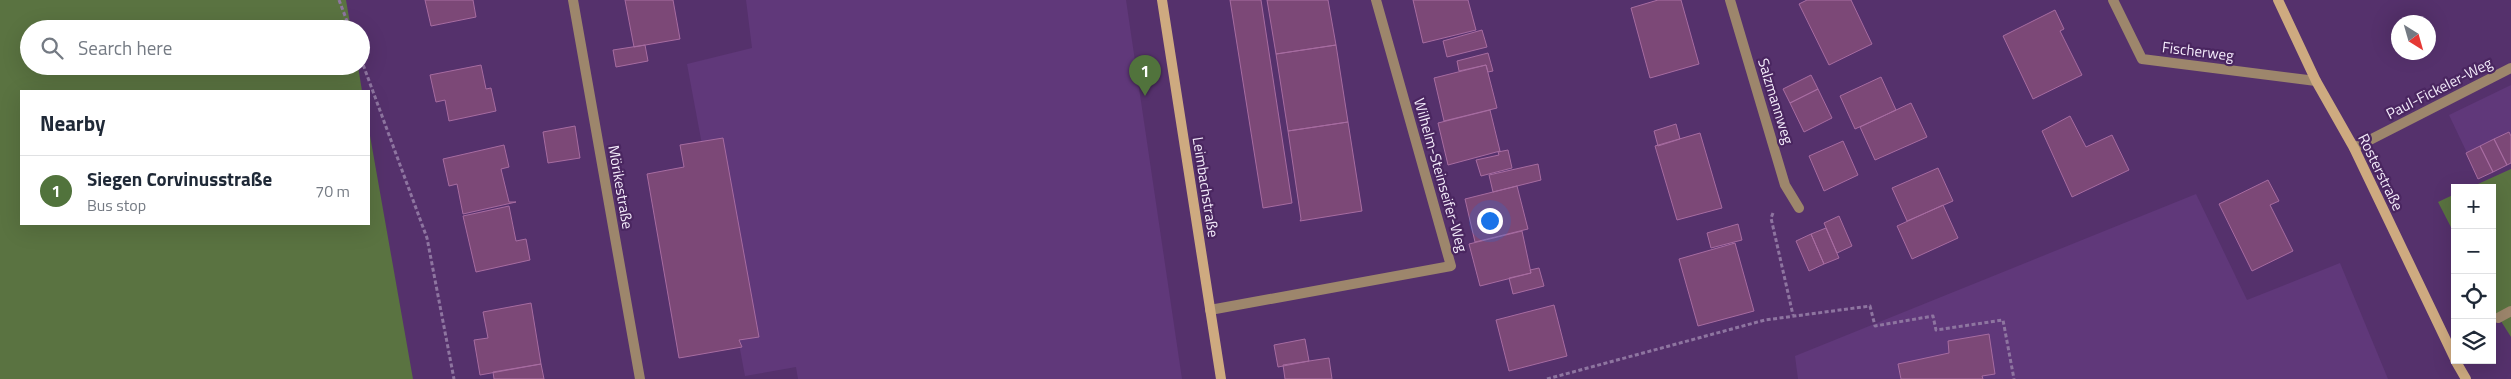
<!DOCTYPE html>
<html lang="en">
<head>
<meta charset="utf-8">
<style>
	:root { --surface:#fff; --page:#f6f6f7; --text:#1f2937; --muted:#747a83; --line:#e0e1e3; --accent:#51733c }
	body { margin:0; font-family:"Titillium Web",sans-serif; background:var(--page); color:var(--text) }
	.controls { position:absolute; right:15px; bottom:15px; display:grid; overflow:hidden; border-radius:0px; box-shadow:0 5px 20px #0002 }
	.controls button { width:45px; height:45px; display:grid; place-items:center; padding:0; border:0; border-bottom:1px solid var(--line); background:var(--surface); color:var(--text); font:25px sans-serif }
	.compass { position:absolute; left:2391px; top:15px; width:45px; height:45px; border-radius:50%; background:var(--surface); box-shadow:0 5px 20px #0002; rotate:143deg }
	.you { position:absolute; left:1489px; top:220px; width:18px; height:18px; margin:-12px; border:4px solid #fff; border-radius:50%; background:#1a73e8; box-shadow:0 0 0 8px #1a73e833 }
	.badge { display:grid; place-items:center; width:32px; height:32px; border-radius:50%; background:var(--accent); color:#fff; font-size:16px; font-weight:700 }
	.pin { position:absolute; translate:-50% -41px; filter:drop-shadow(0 1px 2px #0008) }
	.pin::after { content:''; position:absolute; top:26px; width:18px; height:15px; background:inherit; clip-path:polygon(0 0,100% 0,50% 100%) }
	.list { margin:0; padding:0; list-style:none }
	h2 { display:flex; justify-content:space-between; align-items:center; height:65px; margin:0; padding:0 20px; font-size:21px }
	h2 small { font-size:16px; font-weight:400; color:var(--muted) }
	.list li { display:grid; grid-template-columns:32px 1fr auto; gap:15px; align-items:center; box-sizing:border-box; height:70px; padding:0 20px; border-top:1px solid var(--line) }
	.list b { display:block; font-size:19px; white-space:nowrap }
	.list p { margin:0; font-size:16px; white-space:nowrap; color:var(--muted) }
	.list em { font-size:16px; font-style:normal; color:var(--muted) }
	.icon { flex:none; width:28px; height:28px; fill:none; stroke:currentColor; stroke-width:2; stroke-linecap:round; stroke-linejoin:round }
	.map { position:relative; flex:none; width:2511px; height:379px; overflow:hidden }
	.search { position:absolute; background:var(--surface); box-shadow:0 5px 20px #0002; left:20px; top:20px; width:350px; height:55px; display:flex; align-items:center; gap:12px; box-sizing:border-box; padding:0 18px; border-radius:28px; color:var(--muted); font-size:19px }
	.panel { position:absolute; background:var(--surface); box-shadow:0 5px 20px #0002; left:20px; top:90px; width:350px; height:135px; border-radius:0px }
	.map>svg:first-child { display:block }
	.built { fill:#60387a }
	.green { fill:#5a7341 }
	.building { fill:#7c4877; stroke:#a76ca1 }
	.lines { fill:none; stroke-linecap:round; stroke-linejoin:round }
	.path { stroke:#8e75a0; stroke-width:3; stroke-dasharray:4 2.5; stroke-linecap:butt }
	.lane { stroke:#9d866c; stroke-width:10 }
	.street { stroke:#9d866c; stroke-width:10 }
	.secondary { stroke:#ceaa80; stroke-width:10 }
	.labels { text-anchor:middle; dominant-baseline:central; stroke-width:4.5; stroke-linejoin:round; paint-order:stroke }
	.street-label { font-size:15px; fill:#f4ecfb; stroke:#4a2660 }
</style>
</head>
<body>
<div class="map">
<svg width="2511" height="379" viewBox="0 0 2511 379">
	<rect width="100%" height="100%" fill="#55316c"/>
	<path class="built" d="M746 0H1126L1182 379H798L796 367 745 376 687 64 752 48Z
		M2511 85V163L2479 178 2449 115Z
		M2196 194 2247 300 2340 263 2388 379H1798L1795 356Z"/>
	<path class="green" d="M0 0H346L351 29H29V66H358L362 91H21V224H369V130L413 379H0Z
		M2511 169V337L2492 307V188H2469Z
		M2455 194V235L2438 202Z"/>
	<path class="building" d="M425 0H473L476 17 431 26Z
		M625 0H673L680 39 634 47Z
		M1230 0H1261L1292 203 1263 208Z
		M1267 0H1328L1336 45 1276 54Z
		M1413 0H1468L1476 30 1423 43Z
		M1658 0H1681L1699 64 1650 78 1631 8Z
		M1807 0H1851L1872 44 1829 65 1799 4Z
		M2055 10 2064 29 2060 31 2082 75 2033 99 2003 36Z
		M1482 30 1487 47 1447 57 1443 41Z
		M645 45 648 61 616 67 613 50Z
		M1336 45 1348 122 1288 131 1276 54Z
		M1488 53 1493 71 1488 72 1486 65 1459 71 1457 61Z
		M481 65 486 89 491 88 496 111 449 121 445 100 436 102 430 75Z
		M1486 65 1497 108 1444 121 1434 78Z
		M1811 75 1818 89 1790 103 1783 89Z
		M1881 77 1896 110 1855 129 1840 96Z
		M1818 89 1832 118 1804 132 1790 103Z
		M1911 103 1927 137 1875 160 1860 127Z
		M1490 110 1500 151 1448 165 1438 123Z
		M2070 116 2086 147 2112 135 2129 170 2072 197 2042 131Z
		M1348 122 1362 211 1300 221 1301 219 1288 131Z
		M1676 124 1680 139 1658 146 1654 131Z
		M575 126 580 158 548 163 543 132Z
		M2509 132 2511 136V163L2507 165 2494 139Z
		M1700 133 1722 208 1677 220 1655 146Z
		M723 138 759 337 739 340 742 347 679 358 647 174 684 167 680 145Z
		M2494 139 2507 165 2493 172 2480 146Z
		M1843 141 1858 175 1824 191 1809 156Z
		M504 145 509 167 501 169 509 202H516L463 214 457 184 449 186 443 159Z
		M2480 146 2493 172 2478 179 2466 153Z
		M1508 150 1512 168 1481 176 1476 160 1499 155 1498 152Z
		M1538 164 1541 180 1493 192 1489 175Z
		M1938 168 1953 201 1907 221 1892 188Z
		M2268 180 2279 201 2270 205 2293 251 2252 271 2219 204Z
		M1517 186 1528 229 1475 242 1465 199Z
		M1943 205 1958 238 1912 259 1897 226Z
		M509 206 516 241 526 239 530 260 476 272 463 216Z
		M1839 216 1852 246 1837 253 1824 223Z
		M1738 224 1742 240 1711 248 1707 233Z
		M1826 228 1839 258 1824 264 1811 234Z
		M1522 231 1531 273 1480 286 1469 244Z
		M1811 234 1824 264 1809 271 1796 241Z
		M1735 243 1754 311 1698 326 1679 259Z
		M1539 268 1544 286 1513 294 1509 278 1531 273 1530 270Z
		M531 303 541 364 480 375 474 340 488 338 483 312Z
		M1554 305 1567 356 1509 371 1496 320Z
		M1989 334 1995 374 1982 376 1983 379H1901L1898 364 1949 353 1948 341Z
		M1305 339 1309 361 1278 367 1274 345Z
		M1329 358 1332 379H1285L1283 365Z
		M541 364 544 379H494L493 372Z"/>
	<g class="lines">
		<path class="path" d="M339 0 350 29
			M361 59 427 238 454 379
			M1773 213 1771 218 1793 315
			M1547 379 1765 320 1870 306 1875 326 1933 316 1936 330 2003 320 2014 379"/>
		<path class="lane" d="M2498 318 2511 311"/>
		<path class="street" d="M573 0 640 379
			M1730 0 1785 185 1799 208
			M2113 0 2142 59 2316 81
			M2354 148 2511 68
			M1210 310 1451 266 1376 0"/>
		<path class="secondary" d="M1162 0 1221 379
			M2278 0 2316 81 2354 148 2455 359
			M2455 360 2466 379"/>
	</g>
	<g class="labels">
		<g class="street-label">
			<text transform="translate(2198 51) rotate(7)">Fischerweg</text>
			<text transform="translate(2439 88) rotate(-27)">Paul-Fickeler-Weg</text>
			<text transform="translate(1776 101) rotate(73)">Salzmannweg</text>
			<text transform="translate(2381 172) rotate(64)">Rosterstraße</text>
			<text transform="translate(1441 175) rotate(74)">Wilhelm-Steinseifer-Weg</text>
			<text transform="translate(621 187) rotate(80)">Mörikestraße</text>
			<text transform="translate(1206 187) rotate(81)">Leimbachstraße</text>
		</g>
	</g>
</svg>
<div class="controls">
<button>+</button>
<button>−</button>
<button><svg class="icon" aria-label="locate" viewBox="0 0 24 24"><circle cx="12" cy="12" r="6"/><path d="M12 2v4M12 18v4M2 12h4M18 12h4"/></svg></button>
<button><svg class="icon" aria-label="layers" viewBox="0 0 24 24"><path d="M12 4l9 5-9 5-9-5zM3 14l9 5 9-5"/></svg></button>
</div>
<svg class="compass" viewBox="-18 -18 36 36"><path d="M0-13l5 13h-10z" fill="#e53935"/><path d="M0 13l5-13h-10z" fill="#747a83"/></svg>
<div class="you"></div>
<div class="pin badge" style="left:1145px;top:96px">1</div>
<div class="search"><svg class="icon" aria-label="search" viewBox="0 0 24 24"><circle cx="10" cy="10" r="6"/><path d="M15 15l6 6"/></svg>Search here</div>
<section class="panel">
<h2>Nearby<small></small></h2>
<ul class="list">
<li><span class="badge">1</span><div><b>Siegen Corvinusstraße</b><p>Bus stop</p></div><em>70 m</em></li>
</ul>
</section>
</div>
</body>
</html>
